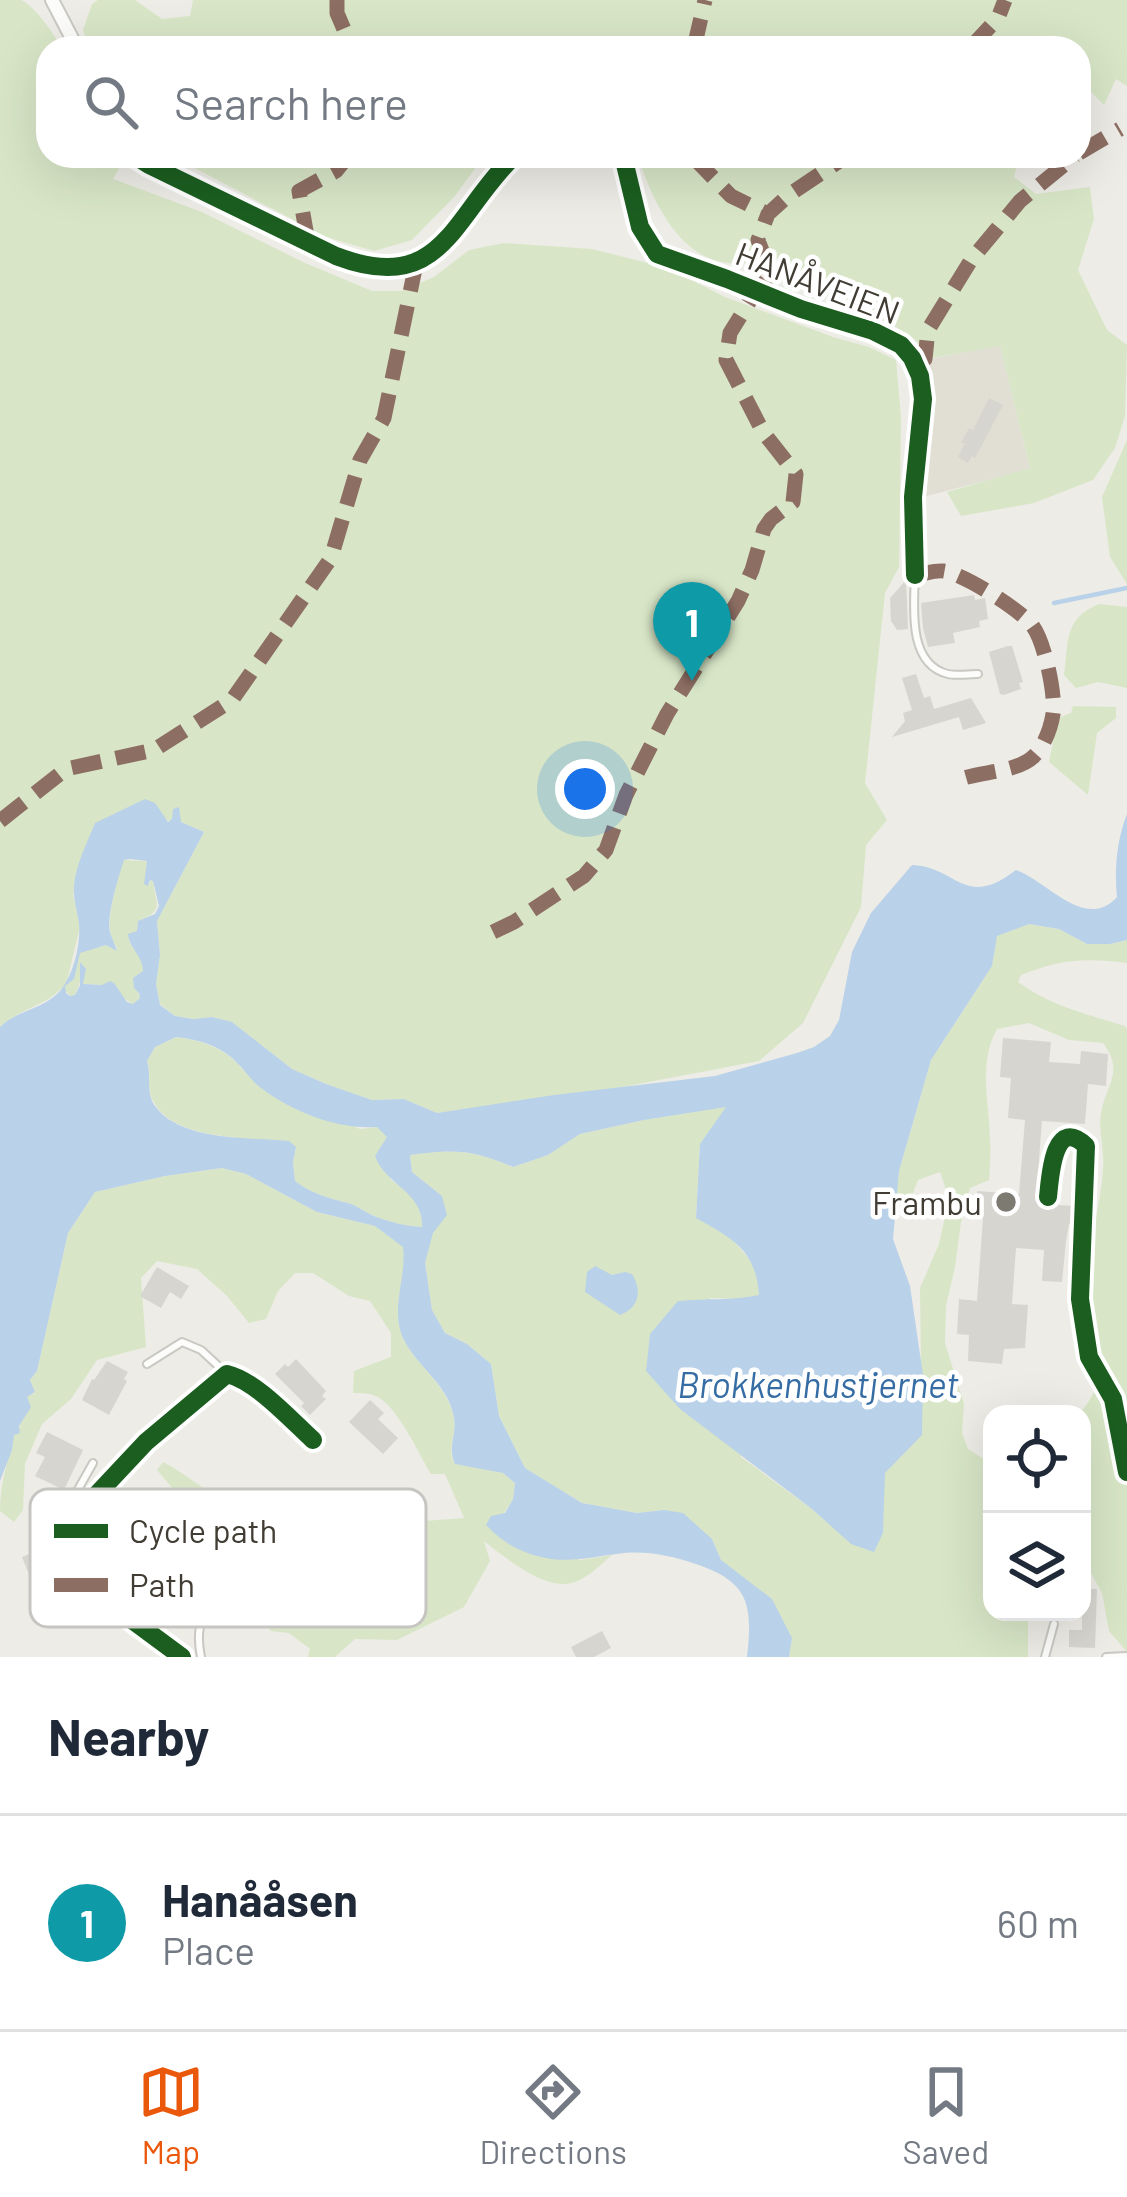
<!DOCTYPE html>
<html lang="en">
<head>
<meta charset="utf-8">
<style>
	:root { --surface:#fff; --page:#f2f2f3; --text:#1f2937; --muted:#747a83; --line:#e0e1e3; --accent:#ea580c }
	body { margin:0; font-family:Barlow,sans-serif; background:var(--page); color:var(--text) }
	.controls { position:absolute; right:36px; bottom:36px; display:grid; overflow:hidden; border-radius:24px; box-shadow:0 12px 48px #0002 }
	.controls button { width:108px; height:108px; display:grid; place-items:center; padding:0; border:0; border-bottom:3px solid var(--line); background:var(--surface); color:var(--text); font:60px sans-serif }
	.you { position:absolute; left:585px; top:789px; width:42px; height:42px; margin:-30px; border:9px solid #fff; border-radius:50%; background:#1a73e8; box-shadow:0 0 0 18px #1a73e833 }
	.badge { display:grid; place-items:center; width:78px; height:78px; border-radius:50%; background:var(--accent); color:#fff; font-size:39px; font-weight:700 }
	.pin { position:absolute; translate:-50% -99px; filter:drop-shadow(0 3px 6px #0008) }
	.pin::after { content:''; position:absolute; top:63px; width:42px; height:36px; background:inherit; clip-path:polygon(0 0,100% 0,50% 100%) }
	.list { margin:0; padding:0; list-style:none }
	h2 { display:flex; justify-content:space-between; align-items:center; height:156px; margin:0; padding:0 48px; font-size:51px }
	h2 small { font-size:39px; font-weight:400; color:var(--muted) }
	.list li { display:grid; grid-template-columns:78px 1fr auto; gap:36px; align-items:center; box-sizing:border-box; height:216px; padding:0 48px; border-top:3px solid var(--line) }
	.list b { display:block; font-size:45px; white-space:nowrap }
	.list p { margin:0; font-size:39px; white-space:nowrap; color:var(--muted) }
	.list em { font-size:39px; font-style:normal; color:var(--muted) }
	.icon { flex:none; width:66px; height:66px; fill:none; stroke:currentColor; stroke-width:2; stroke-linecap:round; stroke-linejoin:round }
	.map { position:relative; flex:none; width:1127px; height:1657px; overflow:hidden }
	.search { position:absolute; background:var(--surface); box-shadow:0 12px 48px #0002; left:36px; right:36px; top:36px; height:132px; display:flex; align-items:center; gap:30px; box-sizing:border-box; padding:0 42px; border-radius:36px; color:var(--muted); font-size:45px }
	.sheet { height:372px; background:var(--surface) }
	nav { display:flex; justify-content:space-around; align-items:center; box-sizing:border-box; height:168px; border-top:3px solid var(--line); background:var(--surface); font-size:33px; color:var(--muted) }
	nav a { display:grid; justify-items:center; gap:6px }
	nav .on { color:var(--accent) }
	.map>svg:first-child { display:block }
	.residential { fill:#e1ded4 }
	.green { fill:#d8e6c7 }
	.water { fill:#b9d1e9; fill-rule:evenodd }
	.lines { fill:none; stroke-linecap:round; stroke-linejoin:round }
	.stream { stroke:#b9d1e9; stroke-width:4.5 }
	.building { fill:#d7d5cf }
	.service-casing { stroke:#c9c8c2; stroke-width:10 }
	.minor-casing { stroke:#c9c8c2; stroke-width:16 }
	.service { stroke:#fcfcfb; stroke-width:6 }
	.minor { stroke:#fcfcfb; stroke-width:12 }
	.quiet { stroke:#8d6e63; stroke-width:15; stroke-dasharray:30 15; stroke-linecap:butt }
	.cycleway-casing { stroke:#fff; stroke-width:26 }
	.cycleway { stroke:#1b5e20; stroke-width:18 }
	.poi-dot { fill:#7d7a72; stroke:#fff; stroke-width:4.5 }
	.labels { text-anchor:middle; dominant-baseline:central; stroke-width:9; stroke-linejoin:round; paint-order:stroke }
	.street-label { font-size:33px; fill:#413d34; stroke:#fff }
	.poi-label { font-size:33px; fill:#413d34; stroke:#fff; text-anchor:end }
	.water-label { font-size:36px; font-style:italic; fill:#366ca4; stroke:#fff }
	.key { fill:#fff; stroke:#c6c5c2; stroke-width:3 }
	.key-label { font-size:33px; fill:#413d34 }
</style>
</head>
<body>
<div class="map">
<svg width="1127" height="1657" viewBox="0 0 1127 1657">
	<rect width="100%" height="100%" fill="#edece6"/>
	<path class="residential" d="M1000 345 1030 469 919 498 928 383 926 360Z"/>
	<path class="green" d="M0 0C1 0 20 0 21 0 34 5 56 36 61 48H48V156H115L120 167 113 179 202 212 303 262 372 291H401L434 277 469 250 504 243 592 249 668 268 725 297 833 337 869 347 896 360 901 418 899 567 885 593 865 783 887 820 866 845 861 907 803 1023 759 1061 617 1088 437 1113 404 1099 372 1100 326 1084 292 1069 232 1022 212 1017 193 1019 175 1016 160 1004 156 984 160 955 157 921 204 832 181 822 165 820 73 894 80 927 67 981 70 982C74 973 74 957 82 951 88 947 99 948 106 945L118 950C115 944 111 938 110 931 107 916 119 875 123 860L147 861 145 878 150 885V880L153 881C156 905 165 910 138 921L137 931 130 943 143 963V971L133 978 140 998 133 1004 102 985 83 984 81 971 80 982 75 995 71 996 62 988C44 1007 18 1009 0 1027Z
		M98 0H135L162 19 190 16 193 0H1127V86L1116 79 1104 105 1079 80V48H89L83 30 92 4Z
		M172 156H484L455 196 412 240 374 251 326 237Z
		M638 156H1019L1014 177 1036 194 1090 187 1094 219 1078 270 1107 330 1127 345 1125 416 1115 448 1093 480 1034 503 961 516 947 492 1030 468 1000 346 933 358 914 339 893 325 849 309 803 283 776 257C760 261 744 265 728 263 678 258 651 198 638 156Z
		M1127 440V584L1110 557 1102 497Z
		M1099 604 1127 607V688L1098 682 1076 688 1064 675C1069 642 1063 619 1099 604Z
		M1073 706 1116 707V718L1097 733 1088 795 1049 762 1058 718 1071 713Z
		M1029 924 1059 929 1087 944H1110L1127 940V963C1084 958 1062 959 1021 975L1018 982C1051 1006 1086 1014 1125 1026L1127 1029V1652L1109 1631 1102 1593 1085 1562H1082V1414H1079C1122 1367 1086 1323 1088 1272 1090 1237 1101 1203 1103 1169 1105 1151 1098 1131 1101 1113 1106 1084 1125 1072 1103 1043L1069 1040 1029 1023 997 1029C978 1063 989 1103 990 1139 991 1152 990 1166 989 1180L970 1188 961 1222 955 1267 946 1306 945 1343 964 1404 962 1433 968 1449 982 1458 992 1459V1612H1028V1657H789L792 1638 721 1560 712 1539 664 1510 637 1513 582 1503 525 1468 499 1416 491 1364 467 1344 445 1333 432 1310 425 1263 442 1196 412 1172 410 1154C454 1150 471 1149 513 1167L548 1155 580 1134 644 1120 728 1106 700 1144 696 1217 730 1237 757 1268 759 1296 736 1299 710 1298 741 1457 812 1509 851 1543 883 1533 884 1473 922 1434 920 1288 939 1244 949 1198 940 1172 918 1180 907 1208 894 1217 899 1171 931 1060 992 966 996 936Z
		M176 1037C201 1040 228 1049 243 1070L360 1129 377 1127 388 1137 382 1146 391 1180C409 1192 423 1204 422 1227 406 1226 389 1222 374 1216 365 1212 358 1206 348 1203 328 1198 312 1194 295 1181L293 1162 296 1148C254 1132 175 1146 152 1099 146 1086 152 1075 147 1061L155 1047Z
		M222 1168 246 1174 317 1212 375 1226 404 1247C407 1279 389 1310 404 1340 418 1368 448 1385 454 1418 457 1435 447 1447 454 1463L503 1473 515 1483 513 1499 504 1513 580 1560 612 1555C598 1567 581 1585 562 1584 536 1583 503 1556 484 1541L490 1561 464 1607 397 1640 355 1639 335 1657H308L310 1649 289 1633 271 1631 261 1620 259 1590 277 1577 392 1573 407 1539 424 1521 464 1518 445 1474H431C418 1453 396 1402 373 1395 367 1393 360 1393 353 1393L354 1371 391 1357V1333L370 1301 349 1296 313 1273H295L278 1291 266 1319 249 1323 227 1296 197 1269 157 1261 141 1278 146 1347 97 1360 71 1399 42 1424 25 1464 23 1510 14 1522 0 1511C0 1483 8 1461 14 1434L19 1433C18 1423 27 1410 27 1396L35 1393 30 1380 37 1371 68 1233 95 1192 165 1176Z
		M163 1462C187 1474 205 1492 230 1504L234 1518 220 1545 195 1616 184 1629 163 1621 146 1602V1576L158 1547 184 1535 196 1516 157 1470Z"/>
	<path class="water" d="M145 799 155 803 168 822 172 819 173 809 179 807 181 822 204 832 157 921 160 955 156 984 160 1005 175 1016 193 1019 212 1017 232 1022 292 1069 326 1084 372 1100 404 1099 437 1113 554 1095 715 1076 797 1053 814 1047 830 1036 839 1020 852 952 871 913 912 865C958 867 964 910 1016 870 1047 881 1086 932 1117 897 1114 870 1117 839 1127 814V940L1110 944H1087L1059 929 1029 924 997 936 992 966 931 1060 899 1171 893 1239 910 1286 923 1375 922 1435 885 1473 883 1533 874 1552 851 1544 812 1509 680 1409 646 1371 650 1334 678 1301C705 1298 733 1301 759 1295 756 1250 733 1239 696 1218L700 1144 726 1107 644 1120 580 1134 548 1155 513 1167C472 1149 453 1149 410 1155L412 1172 442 1196 447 1215 433 1233 425 1263 432 1310 445 1333 467 1344 491 1364 499 1416 525 1468 582 1503 637 1513 664 1510 683 1513 712 1539 721 1560 772 1599 792 1638 789 1657H747C753 1604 749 1582 696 1564 672 1556 649 1551 624 1553 596 1556 569 1564 541 1557 518 1551 502 1542 486 1525L491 1516 505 1513 513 1499 515 1483 503 1473 455 1464C447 1447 457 1435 454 1418 449 1385 418 1368 404 1340 389 1310 407 1278 403 1247L375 1226 317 1212 246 1174 222 1168 165 1176 95 1192 68 1233 37 1371 30 1380 35 1392 27 1397 31 1407 19 1426 20 1433 14 1435 12 1450 0 1481V1027C18 1009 48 1009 63 987 74 971 81 943 79 923 77 910 73 899 74 886 76 864 87 843 95 823ZM130 859 147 861 144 884 148 886 150 880 153 881 159 906 155 914 138 921 137 931 128 934C129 948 143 956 143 971L133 978 134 988 139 993 140 998 133 1004 127 1002 114 983 110 981 102 985 83 984 86 969 80 962V985L75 995 70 996 66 993 65 986 74 979 80 953 106 945 117 951C115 944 112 939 110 932 106 917 119 875 124 860ZM176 1037C196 1039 222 1046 236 1062 243 1068 248 1076 255 1083 287 1110 336 1130 377 1127L387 1137 375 1156C385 1185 424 1192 422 1227 406 1226 389 1222 374 1216 365 1212 358 1206 348 1203 328 1198 312 1194 295 1181L293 1162 296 1147 289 1141C250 1137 181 1142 155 1106 145 1091 152 1077 147 1061L155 1047Z
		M595 1266 612 1275 625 1272 632 1274C642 1290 640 1307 620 1315L585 1292 587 1272Z"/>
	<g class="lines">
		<path class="stream" d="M1054 603 1127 588"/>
	</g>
	<path class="building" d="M989 398 1003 405 975 458 972 456 968 463 958 457 965 443H961L969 428 973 430Z
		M906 580 908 629 897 630 891 621 890 598Z
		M974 595 975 600 985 598 988 619 979 621 980 627 953 633 955 643 928 647 923 628 921 603Z
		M1008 646H1012L1023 682 1019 683 1021 689 1004 695 1000 694 989 652Z
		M916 674 924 698 930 696 934 709 971 698 986 723 963 730 959 717 892 737 905 721 903 713 912 710 902 678Z
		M1003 1038 1051 1042 1049 1062 1080 1064 1081 1051 1108 1054 1106 1086 1088 1084 1085 1124 1042 1121 1036 1199 1046 1207 1053 1206 1058 1200 1059 1205 1073 1206 1072 1224H1069L1066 1241 1062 1282 1042 1281 1044 1250 1016 1248 1012 1304 1028 1305 1025 1348 1004 1349 1002 1364 968 1361 969 1335 957 1334 959 1299 977 1301 983 1218 975 1217 977 1191 1019 1194 1025 1120 1008 1118 1011 1078 1000 1077Z
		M157 1267 189 1286 181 1299 170 1292 161 1308 140 1296Z
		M296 1359 326 1391 322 1396 326 1399 310 1415 301 1406 304 1403 275 1374 285 1364 288 1367Z
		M107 1361 128 1372 124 1379 127 1381 109 1415 82 1400 92 1379 94 1380Z
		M370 1400 384 1413 378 1419 398 1438 383 1454 349 1422Z
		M47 1432 83 1450 64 1490 35 1476 45 1457 36 1453Z
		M259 1488 283 1519 256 1540 240 1518 249 1511 242 1501Z
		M142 1489 157 1505 150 1511 156 1517 141 1530 121 1508Z
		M47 1547 65 1591 40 1602 22 1557Z
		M1082 1589H1097L1095 1648 1069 1647V1630H1082Z
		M602 1631 611 1648 594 1657H576L571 1647Z"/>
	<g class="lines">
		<defs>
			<path id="service" d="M915 575C914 606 907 664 948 674 956 676 969 674 978 674
				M147 1364 182 1342 201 1350 227 1374
				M69 1534 61 1526 67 1509 93 1463
				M127 1613 150 1536
				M201 1657C199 1647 198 1636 200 1627 204 1603 236 1569 254 1554
				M1045 1657 1054 1624
				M1106 1657 1127 1656"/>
			<path id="minor" d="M52 0 77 48
				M135 156 149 165 336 256C443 297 452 216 514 156
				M623 156 640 227 657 254 727 279 801 309 873 331 901 345 912 358 920 376 923 399 913 497 915 575
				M1048 1197C1050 1179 1053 1114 1086 1146L1080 1299 1089 1357 1113 1399 1127 1472
				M182 1657 86 1586 69 1552V1534L85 1507 146 1442 227 1374C256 1381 290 1419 313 1440"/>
		</defs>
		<use href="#service" class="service-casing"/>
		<use href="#minor" class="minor-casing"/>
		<use href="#service" class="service"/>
		<use href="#minor" class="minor"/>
		<path class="quiet" d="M337 0V13L352 48
			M694 48 705 0
			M970 48 998 18 1005 0
			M1079 153 1120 129
			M692 156 731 196 768 214
			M308 242 299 191 336 171 348 156
			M916 366 925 359 928 330 971 260 1020 201 1075 156
			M915 575C924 574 935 570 943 571 962 573 1019 609 1031 624 1044 638 1056 695 1053 714 1051 727 1044 747 1034 756 1018 773 977 771 956 781
			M0 821 66 769 154 750 232 700 331 558 360 460 384 418 416 264
			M493 932 514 922 584 876 606 850 626 795 667 714 738 601 752 570 764 529 771 519 793 502 796 474 763 432 726 360 730 333 756 291 766 281 768 267 758 240 768 214 790 194 847 156"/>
		<defs>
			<path id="cycleway" d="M135 156 149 165 336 256C443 297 452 216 514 156
				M623 156 640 227 657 254 727 279 801 309 873 331 901 345 912 358 920 376 923 399 913 497 915 575
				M1048 1197C1050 1179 1053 1114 1086 1146L1080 1299 1089 1357 1113 1399 1127 1472
				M182 1657 86 1586 69 1552V1534L85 1507 146 1442 227 1374C256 1381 290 1419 313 1440"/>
		</defs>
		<use href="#cycleway" class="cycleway-casing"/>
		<use href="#cycleway" class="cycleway"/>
	</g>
	<circle class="poi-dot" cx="1006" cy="1202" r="12"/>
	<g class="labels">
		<g class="street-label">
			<text transform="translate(818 282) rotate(21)">HANÅVEIEN</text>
		</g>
		<g class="poi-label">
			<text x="982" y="1202">Frambu</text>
		</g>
		<g class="water-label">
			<text x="818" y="1383">Brokkenhustjernet</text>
		</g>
	</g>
	<rect x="30" y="1489" width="396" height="138" rx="18" class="key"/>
	<rect x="54" y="1524" width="54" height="14" fill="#1b5e20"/>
	<rect x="54" y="1578" width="54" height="14" fill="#8d6e63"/>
	<g class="key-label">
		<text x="129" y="1543">Cycle path</text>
		<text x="129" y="1597">Path</text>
	</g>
</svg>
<div class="controls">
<button><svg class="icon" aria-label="locate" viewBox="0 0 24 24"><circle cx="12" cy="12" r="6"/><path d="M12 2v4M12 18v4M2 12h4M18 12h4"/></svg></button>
<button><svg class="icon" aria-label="layers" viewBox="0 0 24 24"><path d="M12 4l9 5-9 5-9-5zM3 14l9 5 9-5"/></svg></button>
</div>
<div class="you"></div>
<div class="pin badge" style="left:692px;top:681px;background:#0f9aa8">1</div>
<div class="search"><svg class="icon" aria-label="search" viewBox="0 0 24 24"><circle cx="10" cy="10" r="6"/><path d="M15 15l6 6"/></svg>Search here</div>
</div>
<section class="sheet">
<h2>Nearby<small></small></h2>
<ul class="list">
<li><span class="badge" style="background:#0f9aa8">1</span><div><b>Hanååsen</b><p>Place</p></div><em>60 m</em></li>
</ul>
</section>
<nav>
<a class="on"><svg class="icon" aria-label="map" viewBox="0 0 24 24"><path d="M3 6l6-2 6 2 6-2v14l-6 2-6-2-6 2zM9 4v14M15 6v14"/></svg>Map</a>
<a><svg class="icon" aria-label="directions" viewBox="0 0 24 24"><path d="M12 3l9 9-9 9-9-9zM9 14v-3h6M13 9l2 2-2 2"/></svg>Directions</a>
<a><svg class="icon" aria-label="saved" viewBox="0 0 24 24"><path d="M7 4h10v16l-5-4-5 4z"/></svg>Saved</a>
</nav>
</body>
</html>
